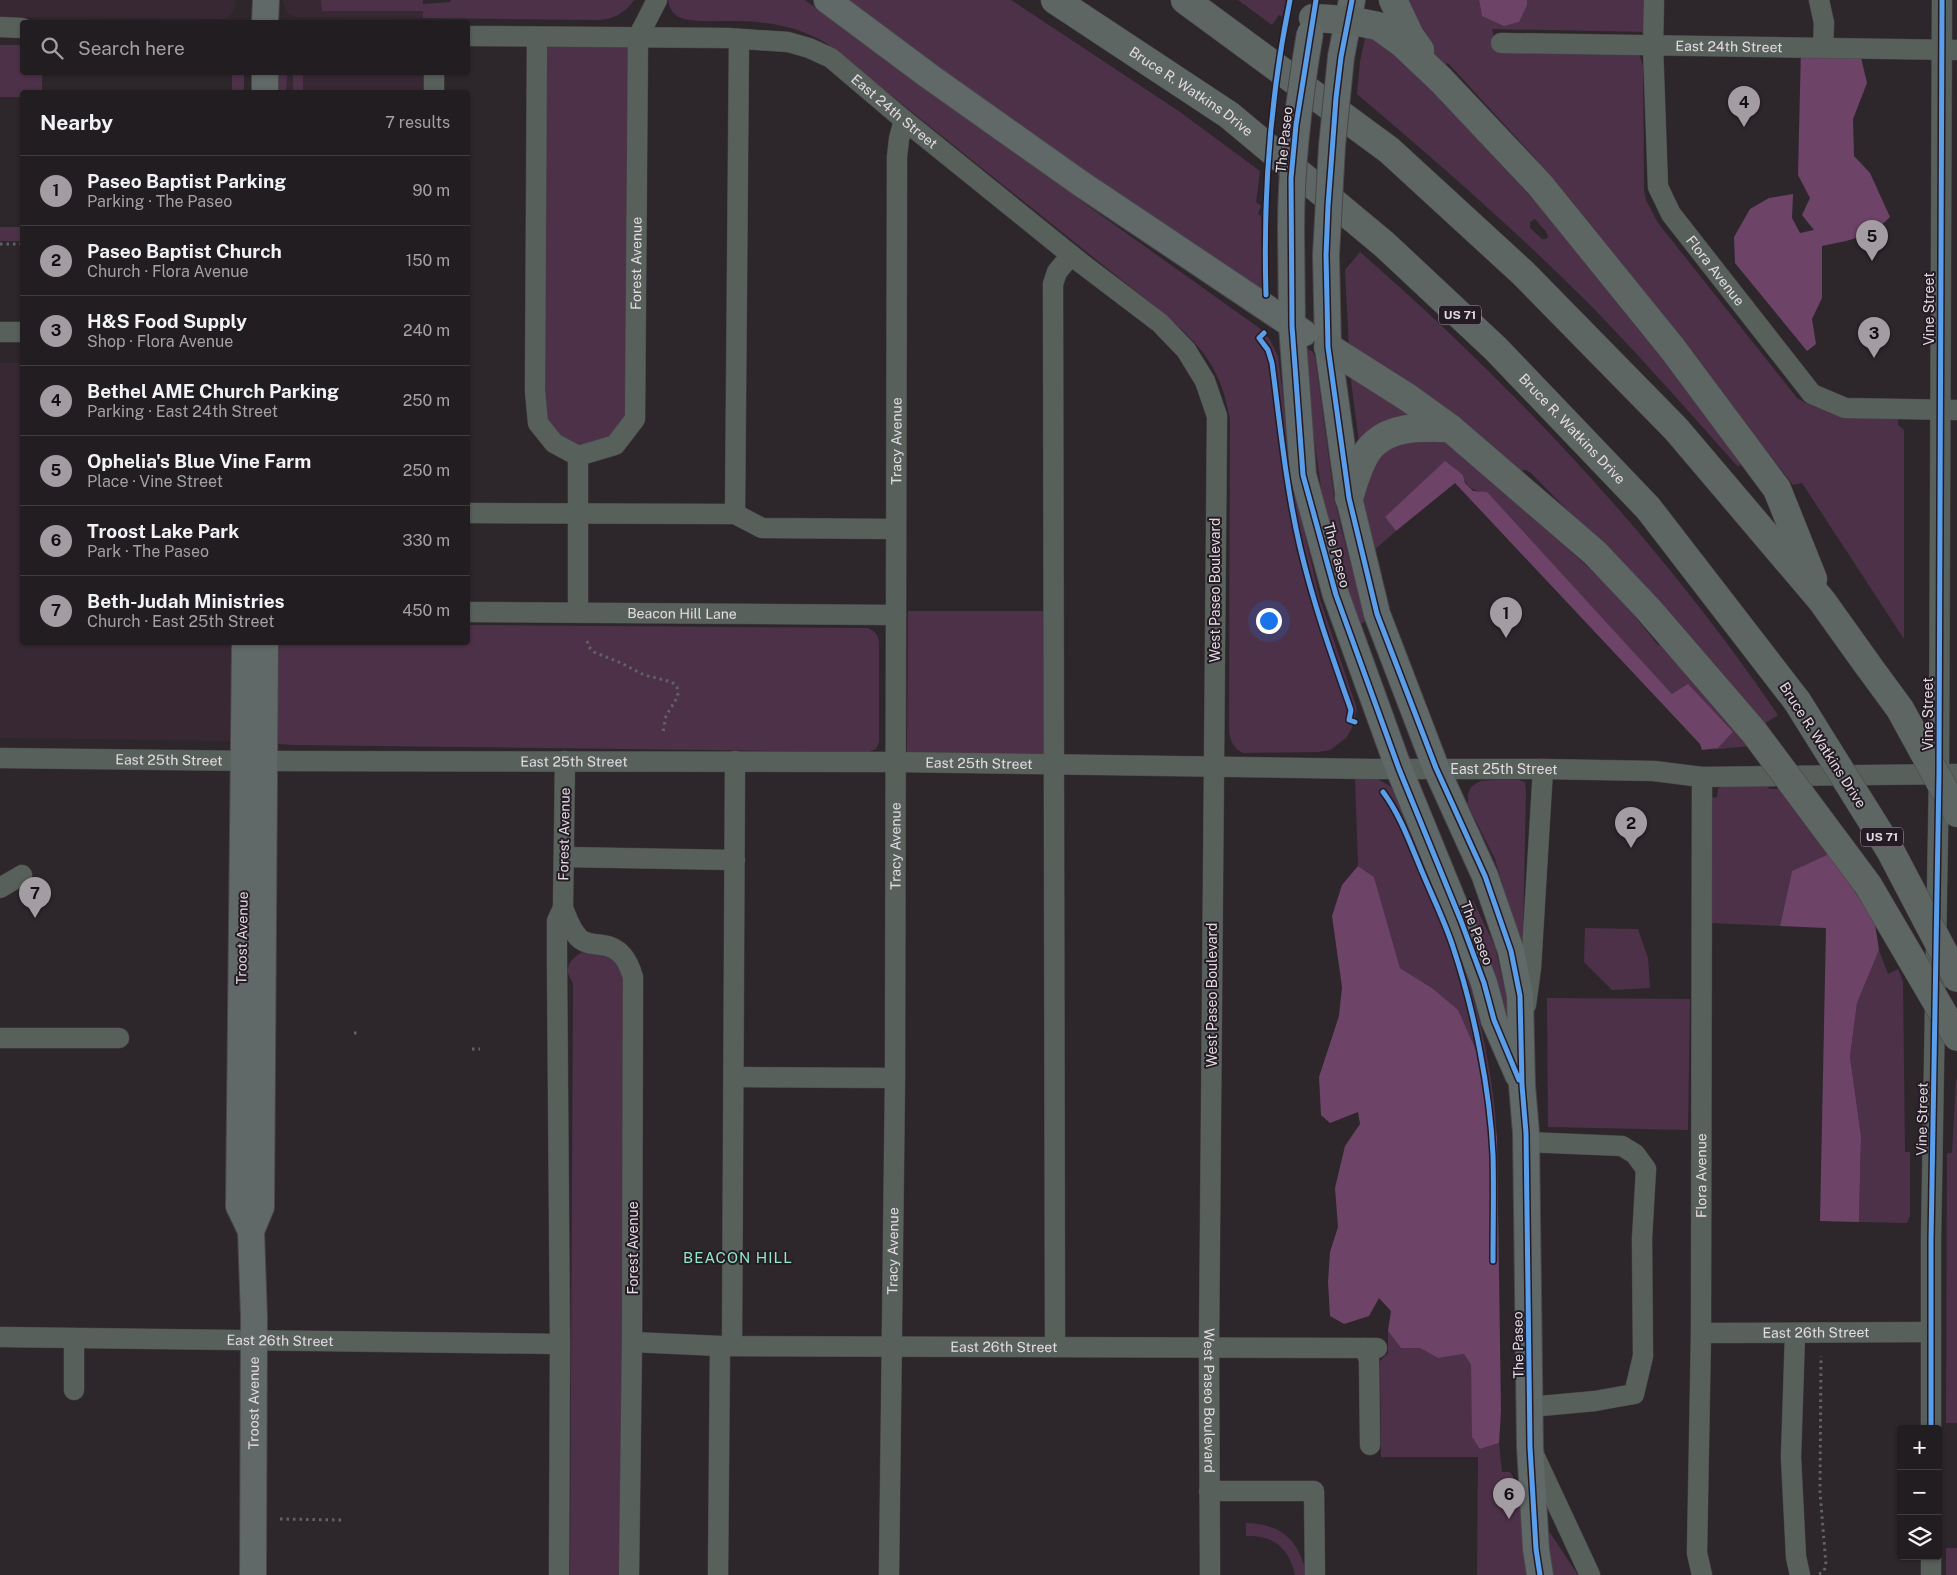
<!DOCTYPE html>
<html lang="en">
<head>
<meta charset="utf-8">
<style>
	:root { --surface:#221d21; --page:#2e2a2e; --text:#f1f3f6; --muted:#a2a2a5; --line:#3f3b3f; --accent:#a39ca2 }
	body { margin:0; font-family:"Public Sans",sans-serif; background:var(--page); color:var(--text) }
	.controls { position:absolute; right:15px; bottom:15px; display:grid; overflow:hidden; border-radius:5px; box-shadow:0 1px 4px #0004 }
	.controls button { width:45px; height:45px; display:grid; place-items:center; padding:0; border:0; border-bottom:1px solid var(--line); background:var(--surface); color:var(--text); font:25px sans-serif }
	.you { position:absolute; left:1268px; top:620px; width:18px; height:18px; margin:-12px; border:4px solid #fff; border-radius:50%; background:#1a73e8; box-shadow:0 0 0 8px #1a73e833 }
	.badge { display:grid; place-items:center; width:32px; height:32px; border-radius:50%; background:var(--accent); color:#111; font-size:16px; font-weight:700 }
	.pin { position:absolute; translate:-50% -41px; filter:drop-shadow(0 1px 2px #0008) }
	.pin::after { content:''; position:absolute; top:26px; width:18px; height:15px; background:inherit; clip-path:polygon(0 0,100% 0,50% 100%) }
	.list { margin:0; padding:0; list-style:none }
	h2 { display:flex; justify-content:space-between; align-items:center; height:65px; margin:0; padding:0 20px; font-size:21px }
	h2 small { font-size:16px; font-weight:400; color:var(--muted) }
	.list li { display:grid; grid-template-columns:32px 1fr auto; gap:15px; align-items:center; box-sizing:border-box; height:70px; padding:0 20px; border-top:1px solid var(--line) }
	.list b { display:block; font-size:19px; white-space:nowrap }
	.list p { margin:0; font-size:16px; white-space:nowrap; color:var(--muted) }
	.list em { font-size:16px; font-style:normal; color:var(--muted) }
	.icon { flex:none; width:28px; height:28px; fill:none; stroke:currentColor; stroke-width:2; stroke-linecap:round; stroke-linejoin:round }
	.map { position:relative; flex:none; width:1957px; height:1575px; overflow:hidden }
	.search { position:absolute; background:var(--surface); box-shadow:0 1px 4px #0004; left:20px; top:20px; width:450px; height:55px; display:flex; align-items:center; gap:12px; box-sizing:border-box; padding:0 18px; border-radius:5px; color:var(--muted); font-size:19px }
	.panel { position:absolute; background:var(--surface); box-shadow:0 1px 4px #0004; left:20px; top:90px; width:450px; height:555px; border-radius:5px }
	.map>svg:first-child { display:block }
	.built { fill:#372834 }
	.green { fill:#4d3149; fill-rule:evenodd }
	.forest { fill:#6d4468 }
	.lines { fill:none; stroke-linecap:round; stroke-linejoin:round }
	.minor-casing { stroke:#494548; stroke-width:21 }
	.major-casing { stroke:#494548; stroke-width:28 }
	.highway-casing { stroke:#494548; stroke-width:29 }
	.path { stroke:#616363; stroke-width:3; stroke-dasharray:2.5 4; stroke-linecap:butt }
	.minor { stroke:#58605c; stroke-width:20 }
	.major { stroke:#606967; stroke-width:26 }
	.highway { stroke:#5d6663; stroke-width:28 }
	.major-bridge-casing { stroke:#494548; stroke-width:28; stroke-linecap:butt }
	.highway-bridge-casing { stroke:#494548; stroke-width:29; stroke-linecap:butt }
	.major-bridge { stroke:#606967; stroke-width:26 }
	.highway-bridge { stroke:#5d6663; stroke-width:28 }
	.cycleway-casing { stroke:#251b24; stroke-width:8 }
	.cycleway { stroke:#5a9eea; stroke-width:5 }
	.labels { text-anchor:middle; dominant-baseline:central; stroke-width:4; stroke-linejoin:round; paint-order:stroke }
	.shield { fill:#251b24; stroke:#a9a1a8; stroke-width:1 }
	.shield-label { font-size:12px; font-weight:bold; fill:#e2dbe1 }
	.street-label { font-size:14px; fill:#e2dbe1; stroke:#251b24 }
	.neighbourhood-label { font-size:15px; letter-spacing:1px; fill:#8fe9c5; stroke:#251b24 }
</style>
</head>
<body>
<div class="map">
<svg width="1957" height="1575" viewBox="0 0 1957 1575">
	<rect width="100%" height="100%" fill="#2d272c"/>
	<path class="built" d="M0 0H236L234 11 226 19 0 17Z
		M283 0H423V18L295 17 286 12Z
		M275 73H425V92H276Z
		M0 363H22V642L235 643 231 741 0 738Z"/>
	<path class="green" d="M321 0H423V4L450 2 451 0H634C626 12 614 19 600 20L423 18V11H322Z
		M668 0H805L930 93 1262 330 1270 340 1278 356 1289 444 1305 536 1320 599 1357 709 1352 728 1346 738 1330 750 1318 752 1243 753C1234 749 1231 742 1229 732L1230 419C1221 370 1205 350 1169 318L826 43C792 24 766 21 726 21 712 21 698 22 684 19 674 16 670 10 668 0Z
		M848 0H1011L1180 112 1260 171 1256 202 1261 206 1258 214 1261 216 1263 294 965 88Z
		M1238 0H1286L1282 17 1279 15 1272 25Z
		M1399 0H1479L1482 16 1486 0H1646V32L1492 29 1498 53 1639 54 1643 66 1644 190 1646 200 1658 223 1797 398C1830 418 1861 416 1898 417V425L1904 430V639L1802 483 1793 485 1665 319 1534 157 1448 63 1444 65 1429 49Z
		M1369 34 1387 44 1457 116 1551 219 1606 283 1744 461 1738 467C1692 415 1646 363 1598 313 1522 236 1440 164 1357 94L1360 62 1365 38H1368ZM1535 219 1547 233 1548 237 1546 239H1542L1530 228V222Z
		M633 43 631 407 612 439 579 449 552 433 540 406 544 44Z
		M0 45H22V72H161V75H42V92H22V97H0Z
		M232 73H244V88L242 92H232Z
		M275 73H287L286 92H276Z
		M293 73H303V92H293Z
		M0 227H22V241H0Z
		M1360 252C1517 389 1660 542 1778 715L1764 724 1609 553 1531 473 1526 470 1519 471 1349 348 1345 270Z
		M1306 348 1313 352 1315 357 1334 496 1341 528 1366 621 1360 624 1343 589 1325 515 1302 353Z
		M1350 373 1413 413 1359 442Z
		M1443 438 1586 565 1625 604 1658 645 1662 644 1750 746 1709 750 1718 748 1733 732 1672 694 1487 493C1474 491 1466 488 1463 475L1385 517 1396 531 1372 552 1362 514 1361 481 1391 441Z
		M908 611H1047L1046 756 907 755Z
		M468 625 868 628C875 631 878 635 879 642V742L876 749 868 752 296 745 278 744 272 734 271 643 468 642Z
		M1355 778 1378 779 1391 787C1404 810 1413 836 1424 860 1463 950 1491 1039 1497 1137L1483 1066 1432 988 1400 968 1374 877 1358 866Z
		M1492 780H1519L1525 782 1526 792 1523 935V941L1520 943 1495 859 1468 805V794L1471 787 1480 781Z
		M1723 785H1768L1769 789H1781L1831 853 1792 871 1780 926 1710 923 1711 798 1717 797 1718 789Z
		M1473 900 1495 947 1509 1009 1503 1011 1491 967 1468 902Z
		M1585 928 1638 929 1648 958 1650 988 1612 990 1584 962Z
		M1879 950 1888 974 1898 969 1903 982 1905 1152H1910V1216L1907 1223 1859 1222 1861 1136 1850 1057 1857 1003Z
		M584 951 613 957 627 979 620 1575H570L573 984C572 980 569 977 568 973 566 962 576 956 584 951Z
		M1547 998 1690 999 1688 1130 1548 1127Z
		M1956 1078 1957 1081V1423H1946L1947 1153H1952Z
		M1388 1331 1401 1348H1420L1438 1358 1464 1354 1471 1365 1472 1399 1480 1449 1499 1443 1502 1472H1510L1578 1575H1477L1478 1457H1381L1380 1361 1388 1353Z
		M1246 1523C1276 1524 1295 1535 1304 1565H1307V1575H1295C1289 1548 1274 1535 1246 1536Z
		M1946 1548H1957V1575H1946Z"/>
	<path class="forest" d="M1479 0H1527V5L1519 22 1504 26 1482 16Z
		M1801 48 1859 49 1867 83 1853 119 1854 156 1870 173 1890 217 1873 233 1846 241 1822 246V298L1812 319 1816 344 1807 351 1735 263 1734 237 1750 209 1769 198 1793 194 1792 218 1800 233 1814 230 1802 215 1810 198 1798 175Z
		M1445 461 1463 475 1465 483 1473 491 1487 492 1672 694 1688 684 1733 732 1718 748 1702 750 1700 744 1455 483 1396 531 1385 517Z
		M1831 853 1875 924 1879 950 1857 1003 1850 1057 1861 1136 1859 1222 1820 1221 1826 928 1780 926 1792 871Z
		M1358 866 1374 877 1400 968 1432 988 1458 1010 1483 1066 1497 1137 1501 1411 1499 1443 1480 1449 1472 1437 1471 1365 1464 1354 1438 1358 1420 1348H1401L1388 1331 1391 1311 1379 1298 1369 1316 1344 1324 1330 1316 1328 1282 1330 1252 1338 1227 1335 1188 1345 1146 1360 1124 1358 1112 1330 1123 1321 1115 1319 1077 1339 1016 1342 987 1332 916 1342 885Z"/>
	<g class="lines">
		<defs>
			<g id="minor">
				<path id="s1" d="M1654 0 1653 46 1658 187 1671 214 1812 394 1845 408 1957 410"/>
				<path d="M1819 0 1824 23 1823 48"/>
				<path d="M0 27 22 28"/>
				<path id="s2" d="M468 36 728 38 788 42 809 48 831 58 904 120 1081 263 1160 323 1186 350 1205 381 1217 416 1209 1347 1210 1575"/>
				<path id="s3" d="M537 37 535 391 538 423 554 443 578 456 615 445 635 419 638 37 657 0"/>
				<path id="s4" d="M1501 43 1957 50"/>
				<path d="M434 72V92"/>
				<path d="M0 332H22"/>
				<path d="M468 513 735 514 739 39"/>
				<path d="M735 514 762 528 896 529"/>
				<path id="s5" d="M468 612 896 615"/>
				<path d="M578 612V456"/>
				<path id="s6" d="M0 758 264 761 895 762 1371 769H1543L1654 771 1702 777 1957 774"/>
				<path d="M565 761 563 908C567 918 571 931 580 939 586 944 595 944 602 945 621 947 628 961 633 977L632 1342 629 1575"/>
				<path d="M564 857 735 860"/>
				<path d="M0 888 22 875"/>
				<path d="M1526 1005 1531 968 1543 769"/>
				<path d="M0 1038H119"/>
				<path d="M734 1077 895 1078"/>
				<path d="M1526 1142 1622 1146 1635 1154 1646 1169 1642 1239 1643 1356 1634 1394 1595 1401 1530 1407"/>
				<path id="s7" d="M1701 1333 1931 1332"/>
				<path d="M1795 1334 1791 1457 1796 1557 1800 1575"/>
				<path id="s8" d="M0 1337 560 1344"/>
				<path d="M74 1338V1390"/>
				<path id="s9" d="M632 1342 720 1346 1377 1348"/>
				<path d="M732 1346 735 761"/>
				<path d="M1055 1347 1053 284 1057 272 1071 255"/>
				<path d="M1364 1348 1369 1359 1370 1445"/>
				<path d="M1931 1429V1240L1939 774 1942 0"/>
				<path d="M1535 1457 1590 1575"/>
				<path d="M1209 1491H1314L1315 1575"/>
				<path d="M559 1575 560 1344 557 964V921L563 908"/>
				<path d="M718 1575 720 1346"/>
				<path id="s10" d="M889 1575 895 1078 897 157 899 139 904 120"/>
				<path id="s11" d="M1702 1575 1697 1553 1701 1333 1702 777"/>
				<path d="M1931 1575V1556"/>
			</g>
			<g id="major">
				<path d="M827 0 929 76 1080 183 1304 333"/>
				<path d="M265 22 266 0"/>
				<path d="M1341 57 1352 0"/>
				<path d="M265 92V72"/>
				<path d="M1291 228 1292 326 1303 475 1336 595 1399 769 1461 921 1484 983 1494 1020 1518 1075"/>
				<path d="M1326 255 1328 347 1349 498 1377 614 1436 768 1485 876 1511 951 1520 996 1522 1085 1526 1133 1530 1447 1536 1549 1540 1575"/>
				<path d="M245 642 239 1206 251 1231"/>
				<path id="s12" d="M253 1575 254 1317 251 1231 261 1207 265 642"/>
			</g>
			<g id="highway">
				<path id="s13" d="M1055 0 1229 115 1385 245 1496 349 1648 508 1797 701"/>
				<path d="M1185 0 1389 150 1523 273 1676 429 1822 601 1867 664"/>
				<path d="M1393 0 1410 36 1420 50"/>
				<path d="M1313 18 1348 20 1378 26 1403 44 1441 80 1540 185 1672 348 1777 489 1813 579"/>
				<path d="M1328 347 1407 397 1450 428 1595 553 1648 609 1754 732"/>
				<path d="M1349 498C1354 482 1361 454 1375 443 1395 425 1425 428 1450 428"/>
			</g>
		</defs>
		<use href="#minor" class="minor-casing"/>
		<use href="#major" class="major-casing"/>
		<use href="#highway" class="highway-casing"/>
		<path class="path" d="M0 244H22
			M587 641 589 647 594 652 621 663 644 675 672 682 677 687 678 696 666 716 663 732
			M354 1033H357
			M472 1049H480
			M280 1519 342 1520
			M1819 1574 1824 1571 1826 1565 1820 1492 1821 1356"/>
		<use href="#minor" class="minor"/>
		<use href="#major" class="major"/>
		<use href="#highway" class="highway"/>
		<defs>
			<path id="major-bridge" d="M1291 228C1291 162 1299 98 1310 33
				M1326 255 1332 146 1341 57"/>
			<path id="highway-bridge" d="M1867 664 1900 709 1957 813
				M1797 701 1890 850 1957 978
				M1754 732 1868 885 1957 1037"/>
		</defs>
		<use href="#major-bridge" class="major-bridge-casing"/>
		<use href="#highway-bridge" class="highway-bridge-casing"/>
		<use href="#major-bridge" class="major-bridge"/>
		<use href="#highway-bridge" class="highway-bridge"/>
		<defs>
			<path id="cycleway" d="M1316 0 1296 125 1291 178 1292 326 1303 475 1336 595 1399 769 1461 921 1484 983 1494 1020 1519 1080
				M1352 0 1341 57 1336 98 1328 206 1326 255 1328 347 1349 498 1377 614 1436 768 1485 876 1511 951 1520 996 1522 1085 1526 1133 1530 1447 1536 1549 1540 1575
				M1266 295C1263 195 1270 97 1290 0
				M1264 333 1259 338 1268 350 1272 363C1280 424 1286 487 1300 547 1313 603 1332 656 1351 710L1349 720 1355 722
				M1383 792C1401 816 1411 846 1423 874 1433 898 1445 922 1453 947 1474 1010 1490 1089 1493 1155 1494 1190 1493 1226 1493 1261
				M1931 1429V1240L1939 774 1942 0"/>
		</defs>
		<use href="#cycleway" class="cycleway-casing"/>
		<use href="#cycleway" class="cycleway"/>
	</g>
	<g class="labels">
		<g class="shield">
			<rect x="1439" y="305.5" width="42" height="19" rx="4"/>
			<rect x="1861" y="827.5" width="42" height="19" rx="4"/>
		</g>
		<g class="shield-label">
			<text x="1460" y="315">US 71</text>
			<text x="1882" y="837">US 71</text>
		</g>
		<g class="street-label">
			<text stroke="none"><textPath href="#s4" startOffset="228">East 24th Street</textPath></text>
			<text stroke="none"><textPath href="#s13" startOffset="164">Bruce R. Watkins Drive</textPath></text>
			<text stroke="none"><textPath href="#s2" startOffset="449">East 24th Street</textPath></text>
			<text transform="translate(1284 140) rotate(-84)">The Paseo</text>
			<text stroke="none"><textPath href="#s3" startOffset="666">Forest Avenue</textPath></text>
			<text stroke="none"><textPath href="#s1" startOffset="289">Flora Avenue</textPath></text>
			<text transform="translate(1929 309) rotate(-90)">Vine Street</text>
			<text stroke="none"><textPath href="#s13" startOffset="674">Bruce R. Watkins Drive</textPath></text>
			<text stroke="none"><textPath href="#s10" startOffset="1134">Tracy Avenue</textPath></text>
			<text transform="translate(1337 555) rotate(75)">The Paseo</text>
			<text transform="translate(1215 590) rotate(-90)">West Paseo Boulevard</text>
			<text stroke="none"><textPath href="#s5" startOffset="214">Beacon Hill Lane</textPath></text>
			<text transform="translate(1928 714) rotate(-90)">Vine Street</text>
			<text transform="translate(1823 745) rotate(57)">Bruce R. Watkins Drive</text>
			<text stroke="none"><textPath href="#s6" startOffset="169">East 25th Street</textPath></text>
			<text stroke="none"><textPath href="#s6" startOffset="574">East 25th Street</textPath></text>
			<text stroke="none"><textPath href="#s6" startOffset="979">East 25th Street</textPath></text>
			<text stroke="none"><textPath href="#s6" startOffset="1504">East 25th Street</textPath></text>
			<text transform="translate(564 834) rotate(-89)">Forest Avenue</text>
			<text stroke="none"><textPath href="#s10" startOffset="729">Tracy Avenue</textPath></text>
			<text transform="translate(1477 933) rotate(69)">The Paseo</text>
			<text transform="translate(242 938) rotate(-89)">Troost Avenue</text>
			<text transform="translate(1212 995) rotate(-90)">West Paseo Boulevard</text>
			<text transform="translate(1922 1119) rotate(-89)">Vine Street</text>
			<text stroke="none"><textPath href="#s11" startOffset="400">Flora Avenue</textPath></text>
			<text transform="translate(633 1248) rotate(-90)">Forest Avenue</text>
			<text stroke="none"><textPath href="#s10" startOffset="324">Tracy Avenue</textPath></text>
			<text stroke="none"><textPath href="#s7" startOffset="115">East 26th Street</textPath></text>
			<text stroke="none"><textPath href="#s8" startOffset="280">East 26th Street</textPath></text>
			<text transform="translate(1518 1345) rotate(-91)">The Paseo</text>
			<text stroke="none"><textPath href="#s9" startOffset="372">East 26th Street</textPath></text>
			<text stroke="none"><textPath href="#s2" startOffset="1884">West Paseo Boulevard</textPath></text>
			<text stroke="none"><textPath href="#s12" startOffset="172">Troost Avenue</textPath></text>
		</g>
		<g class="neighbourhood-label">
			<text x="738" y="1257">BEACON HILL</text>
		</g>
	</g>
</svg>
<div class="controls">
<button>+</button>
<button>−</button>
<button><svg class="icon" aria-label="layers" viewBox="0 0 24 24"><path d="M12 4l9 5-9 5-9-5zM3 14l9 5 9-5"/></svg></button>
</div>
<div class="you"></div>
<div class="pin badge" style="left:1506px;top:638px">1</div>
<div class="pin badge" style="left:1631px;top:848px">2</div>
<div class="pin badge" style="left:1874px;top:358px">3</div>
<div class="pin badge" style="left:1744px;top:127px">4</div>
<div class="pin badge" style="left:1872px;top:261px">5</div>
<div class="pin badge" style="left:1509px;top:1519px">6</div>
<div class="pin badge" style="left:35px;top:918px">7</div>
<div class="search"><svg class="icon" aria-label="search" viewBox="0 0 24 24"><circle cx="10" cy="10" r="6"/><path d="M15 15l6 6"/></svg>Search here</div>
<section class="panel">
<h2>Nearby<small>7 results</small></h2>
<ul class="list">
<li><span class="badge">1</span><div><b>Paseo Baptist Parking</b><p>Parking · The Paseo</p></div><em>90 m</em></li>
<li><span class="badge">2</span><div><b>Paseo Baptist Church</b><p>Church · Flora Avenue</p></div><em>150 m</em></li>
<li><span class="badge">3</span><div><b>H&amp;S Food Supply</b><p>Shop · Flora Avenue</p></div><em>240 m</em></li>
<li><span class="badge">4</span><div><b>Bethel AME Church Parking</b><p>Parking · East 24th Street</p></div><em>250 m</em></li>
<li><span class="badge">5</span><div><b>Ophelia's Blue Vine Farm</b><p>Place · Vine Street</p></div><em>250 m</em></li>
<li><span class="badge">6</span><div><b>Troost Lake Park</b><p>Park · The Paseo</p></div><em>330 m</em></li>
<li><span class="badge">7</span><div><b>Beth-Judah Ministries</b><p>Church · East 25th Street</p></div><em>450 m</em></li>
</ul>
</section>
</div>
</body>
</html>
